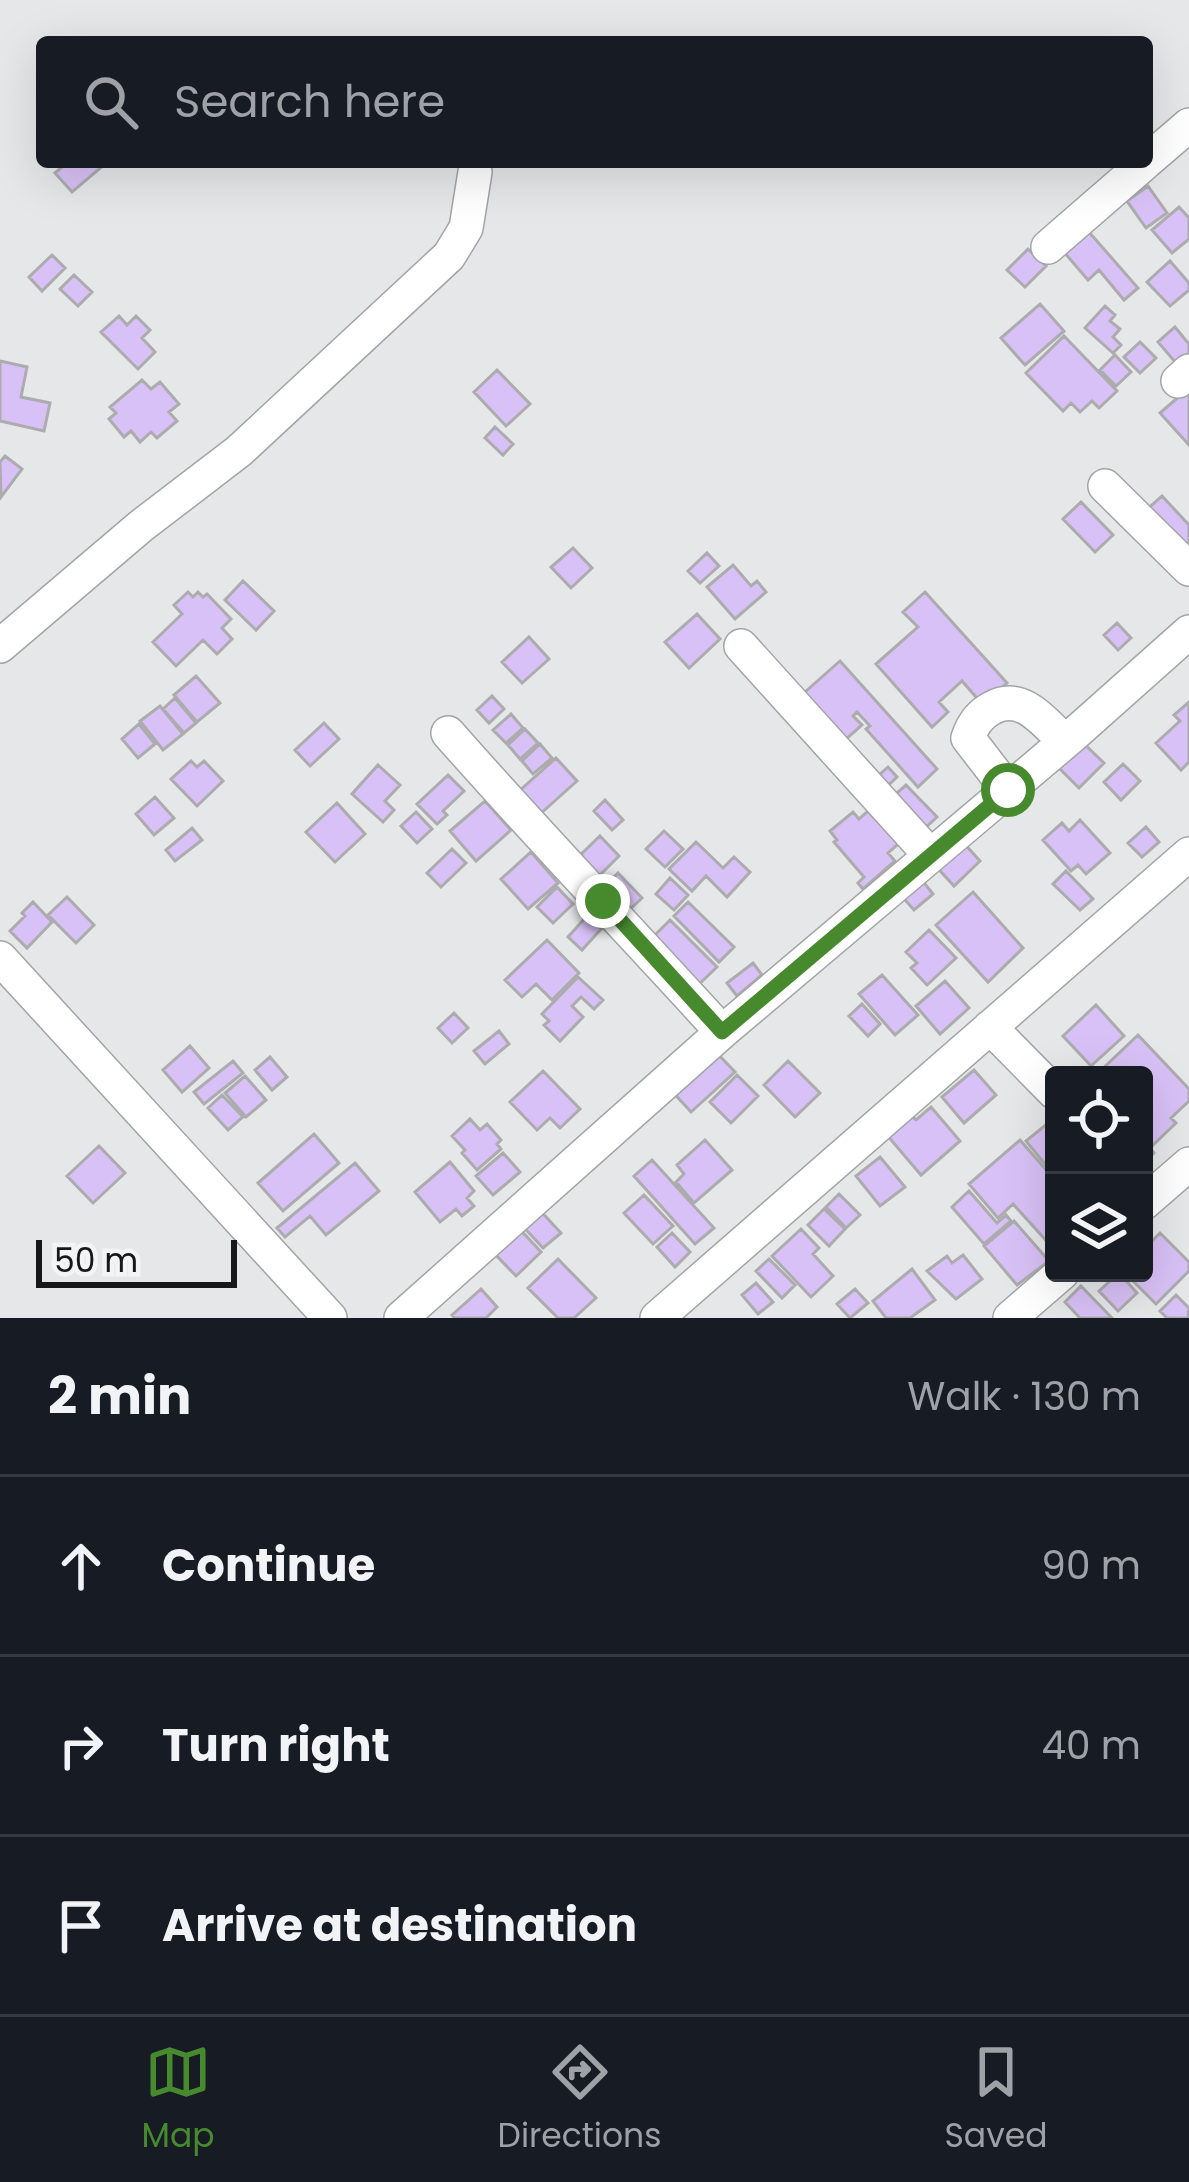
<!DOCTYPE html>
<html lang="en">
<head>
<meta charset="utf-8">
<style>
	:root { --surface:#171b24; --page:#20242c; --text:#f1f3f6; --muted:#9ea1a6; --line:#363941; --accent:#478a2e }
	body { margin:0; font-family:Poppins,sans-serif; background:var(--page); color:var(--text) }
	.controls { position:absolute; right:36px; bottom:36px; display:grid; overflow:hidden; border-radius:12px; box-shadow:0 12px 48px #0002 }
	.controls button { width:108px; height:108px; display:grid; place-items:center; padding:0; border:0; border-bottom:3px solid var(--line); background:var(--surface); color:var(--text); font:60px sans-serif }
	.scale { position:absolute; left:36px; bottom:30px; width:201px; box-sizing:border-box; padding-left:12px; border:6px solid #181819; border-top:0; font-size:33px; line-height:42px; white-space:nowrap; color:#181819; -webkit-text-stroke:9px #f3f4f6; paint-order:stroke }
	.stop { position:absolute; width:36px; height:36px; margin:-27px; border:9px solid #478a2e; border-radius:50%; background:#fff }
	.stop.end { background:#478a2e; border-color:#fff; box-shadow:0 3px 12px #0008 }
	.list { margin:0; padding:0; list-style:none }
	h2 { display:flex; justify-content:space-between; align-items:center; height:156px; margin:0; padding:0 48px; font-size:51px }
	h2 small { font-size:39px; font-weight:400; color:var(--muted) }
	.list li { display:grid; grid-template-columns:78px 1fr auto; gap:36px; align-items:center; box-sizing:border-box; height:180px; padding:0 48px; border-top:3px solid var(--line) }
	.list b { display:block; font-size:45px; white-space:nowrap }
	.list em { font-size:39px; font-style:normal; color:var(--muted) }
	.icon { flex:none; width:66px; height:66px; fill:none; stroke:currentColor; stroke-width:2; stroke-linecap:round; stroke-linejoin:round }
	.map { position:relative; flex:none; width:1189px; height:1318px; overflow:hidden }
	.search { position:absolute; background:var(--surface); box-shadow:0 12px 48px #0002; left:36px; right:36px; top:36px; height:132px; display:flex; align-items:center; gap:30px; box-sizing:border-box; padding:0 42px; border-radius:12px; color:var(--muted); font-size:45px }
	.sheet { height:696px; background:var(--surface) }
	nav { display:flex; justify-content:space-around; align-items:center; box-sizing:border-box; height:168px; border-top:3px solid var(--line); background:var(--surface); font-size:33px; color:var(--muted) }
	nav a { display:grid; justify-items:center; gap:6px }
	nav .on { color:var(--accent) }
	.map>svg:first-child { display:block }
	.building { fill:#d8c1f6; stroke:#acabad; stroke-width:3 }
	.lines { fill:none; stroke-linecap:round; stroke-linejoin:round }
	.minor-casing { stroke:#a3a4a5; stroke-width:36 }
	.minor { stroke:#fff; stroke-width:33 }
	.route { stroke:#478a2e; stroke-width:15 }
</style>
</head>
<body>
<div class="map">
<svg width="1189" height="1318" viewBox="0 0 1189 1318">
	<rect width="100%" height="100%" fill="#e6e7e9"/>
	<path class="building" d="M68 162H101L104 165 72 192 55 173Z
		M1148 186 1167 213 1146 228 1127 201Z
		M1179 207 1189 218V239L1172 253 1152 230Z
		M1082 224 1138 288 1124 300 1099 270 1088 280 1058 245Z
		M1028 249 1046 266 1025 287 1007 270Z
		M52 255 65 268 42 291 29 277Z
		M1170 261 1189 283V290L1170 306 1147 282Z
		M74 275 92 292 78 306 60 289Z
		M1040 304 1064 331 1025 365 1001 338Z
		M1105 306 1115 315 1110 321 1120 329 1113 337 1121 345 1113 353 1085 328Z
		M119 316 127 325 136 316 150 330 142 338 155 352 138 369 101 332Z
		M1175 327 1189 344V353L1176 363 1158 342Z
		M1064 336 1117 391 1099 408 1092 401 1080 412 1071 403 1063 411 1026 373Z
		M1140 342 1156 358 1140 373 1124 357Z
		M1115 355 1131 372 1116 386 1100 370Z
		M0 361 27 367 21 397 50 403 44 431 0 421Z
		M497 370 530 404 506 426 474 392Z
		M142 380 151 389 160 382 179 404 169 412 177 421 157 438 151 432 140 442 131 431 124 437 109 419 116 413 110 407Z
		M1189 388V445L1160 413Z
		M495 427 513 444 503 455 485 438Z
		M5 456 22 469 1 497 0 462Z
		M1162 496 1189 525V546L1144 512Z
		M1081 502 1113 535 1095 552 1063 519Z
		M573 548 592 568 571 588 551 567Z
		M707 553 719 566 700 583 688 571Z
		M733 565 751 586 757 581 766 592 735 619 707 587Z
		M243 581 274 611 256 630 225 600Z
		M188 592 193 597 198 592 203 597 207 594 231 619 222 628 232 639 217 654 203 640 176 666 153 642 182 614 174 605Z
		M925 592 1007 683 983 705 962 681 939 702 948 712 932 727 876 664 918 627 903 612Z
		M697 614 720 639 689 668 665 642Z
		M1117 623 1131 638 1118 650 1104 635Z
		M529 637 549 659 522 683 502 662Z
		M840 661 937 769 918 787 866 729 870 726 857 712 853 716 862 725 846 739 879 775 888 767 897 777 881 792 797 699Z
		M196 676 220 703 197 722 174 695Z
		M492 696 504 709 489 723 477 710Z
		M175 698 196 723 184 733 163 709Z
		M1189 702V762L1181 770 1156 743 1180 721 1174 715Z
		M160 706 183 734 163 750 140 721Z
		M511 714 523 728 506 743 493 730Z
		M324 723 339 739 310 766 295 750Z
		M139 724 155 744 138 758 122 739Z
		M525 729 538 743 520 759 508 745Z
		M1079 739 1104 763 1079 788 1054 763Z
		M540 744 552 758 533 774 522 761Z
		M556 758 577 781 539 815 518 792Z
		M191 761 197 767 204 761 223 781 197 806 171 779Z
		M1123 764 1140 781 1121 800 1104 782Z
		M378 765 400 785 385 801 394 810 383 822 352 794Z
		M448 775 464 791 443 811 447 815 437 824 417 804Z
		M906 785 937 817 922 831 891 798Z
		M155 797 174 818 154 835 136 814Z
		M605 800 623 820 612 830 594 811Z
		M485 801 511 830 476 861 450 831Z
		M337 803 365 834 335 862 306 832Z
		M876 804 905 838 888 853 895 861 863 889 858 883 864 877 834 842 837 840 830 831 853 812 859 819Z
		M416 812 432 829 417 843 401 826Z
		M1080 820 1110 853 1086 874 1078 865 1071 871 1043 840 1062 823 1069 831Z
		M1146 827 1159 842 1142 857 1128 843Z
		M192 828 202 840 175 861 166 850Z
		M664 831 683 849 665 867 646 849Z
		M600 836 619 856 593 882 573 862Z
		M960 839 980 861 954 886 933 863Z
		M696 842 723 868 734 857 750 872 727 897 706 876 692 891 669 869Z
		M452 849 466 863 441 887 427 873Z
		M531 852 558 883 528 909 501 879Z
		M1066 871 1093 899 1080 910 1053 884Z
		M618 873 642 898 623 916 599 892Z
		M917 874 933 894 914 910 897 891Z
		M670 878 688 895 674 910 656 894Z
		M557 887 573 904 553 923 537 907Z
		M973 892 1023 948 988 982 936 925Z
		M67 897 94 925 76 943 48 915Z
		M33 902 52 922 27 948 10 931 25 916 22 913Z
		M688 902 734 947 719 962 674 916Z
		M587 916 601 929 582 950 568 937Z
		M670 920 717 967 694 989 647 943Z
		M929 930 956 958 927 985 911 968 917 963 906 952Z
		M547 940 579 973 552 1000 536 984 522 997 505 980Z
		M753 963 762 975 737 996 727 983Z
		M882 975 918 1015 895 1035 859 994Z
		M578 977 603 1000 594 1009 581 997 572 1006 583 1017 560 1041 544 1025 549 1021 542 1014Z
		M945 981 969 1008 940 1034 916 1006Z
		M862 1004 880 1024 868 1036 849 1016Z
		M1096 1005 1124 1036 1091 1066 1063 1036Z
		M454 1013 468 1028 452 1043 438 1028Z
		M499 1031 509 1044 485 1064 474 1051Z
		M1138 1035 1189 1089V1101L1171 1118 1176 1123 1150 1148 1154 1153 1147 1160 1144 1157V1075H1096Z
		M190 1046 209 1068 182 1092 163 1070Z
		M714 1050 735 1072 691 1112 670 1089Z
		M270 1057 287 1077 272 1090 255 1070Z
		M233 1061 243 1073 204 1104 194 1092Z
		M788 1061 820 1093 795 1117 764 1085Z
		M974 1070 996 1095 964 1123 942 1097Z
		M543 1071 580 1109 560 1128 550 1118 537 1130 510 1102Z
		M737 1075 758 1096 731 1123 710 1102Z
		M245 1076 266 1100 246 1117 225 1093Z
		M222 1095 243 1117 228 1130 208 1108Z
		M931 1107 960 1141 921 1175 886 1134 910 1114 916 1120Z
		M470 1119 480 1130 487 1124 501 1140 497 1144 501 1149 477 1170 462 1153 465 1150 452 1136Z
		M1053 1119 1054 1165 1049 1169 1026 1141Z
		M314 1134 339 1163 283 1211 258 1183Z
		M705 1140 732 1170 694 1203 676 1182 684 1174 677 1165Z
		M1020 1140 1054 1179V1183L1047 1189 1054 1198V1245L1052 1247 1013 1204 998 1218 969 1184Z
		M99 1146 125 1173 93 1203 67 1176Z
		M503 1153 520 1172 493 1195 476 1176Z
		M880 1157 905 1187 880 1206 856 1176Z
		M652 1160 714 1228 695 1244 634 1176Z
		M450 1162 474 1191 467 1198 474 1206 462 1216 456 1209 440 1222 415 1192Z
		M355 1163 379 1191 326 1235 310 1216 285 1237 277 1228Z
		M969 1191 997 1223 1006 1215 1011 1221 984 1244 952 1207Z
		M839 1194 860 1215 846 1228 826 1207Z
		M644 1195 673 1226 653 1244 624 1213Z
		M535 1205 561 1233 543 1248 518 1221Z
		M824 1209 845 1229 829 1246 808 1225Z
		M1014 1221 1049 1261 1017 1285 984 1246Z
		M515 1224 541 1252 516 1276 489 1248Z
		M801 1229 819 1248 813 1254 833 1276 811 1297 772 1256Z
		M672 1233 690 1252 675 1267 657 1247Z
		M1160 1233 1189 1262V1271L1156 1304 1125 1273H1144V1249Z
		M963 1255 982 1279 956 1299 927 1271 947 1256 952 1263Z
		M558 1259 596 1298 574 1318H558L528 1288Z
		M769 1259 795 1285 782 1298 756 1271Z
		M912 1269 935 1300 910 1318H886L873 1301Z
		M1119 1273 1137 1293 1118 1311 1099 1291Z
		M756 1283 773 1302 758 1314 742 1295Z
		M1081 1286 1112 1318H1080L1065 1302Z
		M481 1289 497 1307 486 1318H455L452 1315Z
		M855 1289 868 1303 850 1318 837 1304Z
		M1176 1295 1189 1308 1188 1318H1167L1160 1311Z"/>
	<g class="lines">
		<defs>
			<path id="minor" d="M1147 161 1189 125
				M1048 247 1146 162
				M1178 381 1189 371
				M1105 486 1189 569
				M0 646 141 526 239 451 449 256 466 228 475 172
				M741 646 930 855
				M448 733C537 834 631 932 722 1032
				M1008 790 968 738C972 726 980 714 992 708 1022 691 1045 723 1065 742
				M0 958 330 1318
				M990 1027 1054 1092
				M1144 1203 1189 1164
				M401 1318 722 1032 1071 737 1189 632
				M657 1318 1189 854
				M1010 1318 1062 1273"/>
		</defs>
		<use href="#minor" class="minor-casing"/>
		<use href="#minor" class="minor"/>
	</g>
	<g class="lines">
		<path class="route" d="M603 901 722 1032 1008 790"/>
	</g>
</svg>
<div class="controls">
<button><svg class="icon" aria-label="locate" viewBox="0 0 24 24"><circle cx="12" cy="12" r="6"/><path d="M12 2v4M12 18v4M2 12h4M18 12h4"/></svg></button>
<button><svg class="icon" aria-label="layers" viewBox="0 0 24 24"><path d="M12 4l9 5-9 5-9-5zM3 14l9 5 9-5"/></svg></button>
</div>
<div class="scale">50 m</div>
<div class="stop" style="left:1008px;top:790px"></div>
<div class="stop end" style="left:603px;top:901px"></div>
<div class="search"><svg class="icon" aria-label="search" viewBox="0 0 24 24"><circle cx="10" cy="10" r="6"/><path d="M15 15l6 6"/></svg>Search here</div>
</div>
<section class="sheet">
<h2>2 min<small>Walk · 130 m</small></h2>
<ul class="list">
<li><svg class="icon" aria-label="ahead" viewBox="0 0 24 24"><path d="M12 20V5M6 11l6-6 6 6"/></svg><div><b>Continue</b></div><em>90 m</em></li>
<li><svg class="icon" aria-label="right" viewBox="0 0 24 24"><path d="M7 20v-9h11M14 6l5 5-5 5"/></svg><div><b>Turn right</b></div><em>40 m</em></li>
<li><svg class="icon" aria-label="arrive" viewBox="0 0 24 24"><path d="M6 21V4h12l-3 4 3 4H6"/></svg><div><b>Arrive at destination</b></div></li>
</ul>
</section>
<nav>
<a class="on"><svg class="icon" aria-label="map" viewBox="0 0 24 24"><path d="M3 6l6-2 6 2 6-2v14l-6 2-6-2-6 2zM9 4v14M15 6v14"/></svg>Map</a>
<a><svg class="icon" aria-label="directions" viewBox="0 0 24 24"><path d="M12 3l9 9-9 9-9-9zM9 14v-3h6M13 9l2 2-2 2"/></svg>Directions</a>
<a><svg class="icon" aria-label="saved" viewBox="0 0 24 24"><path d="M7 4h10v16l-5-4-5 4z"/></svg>Saved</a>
</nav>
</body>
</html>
